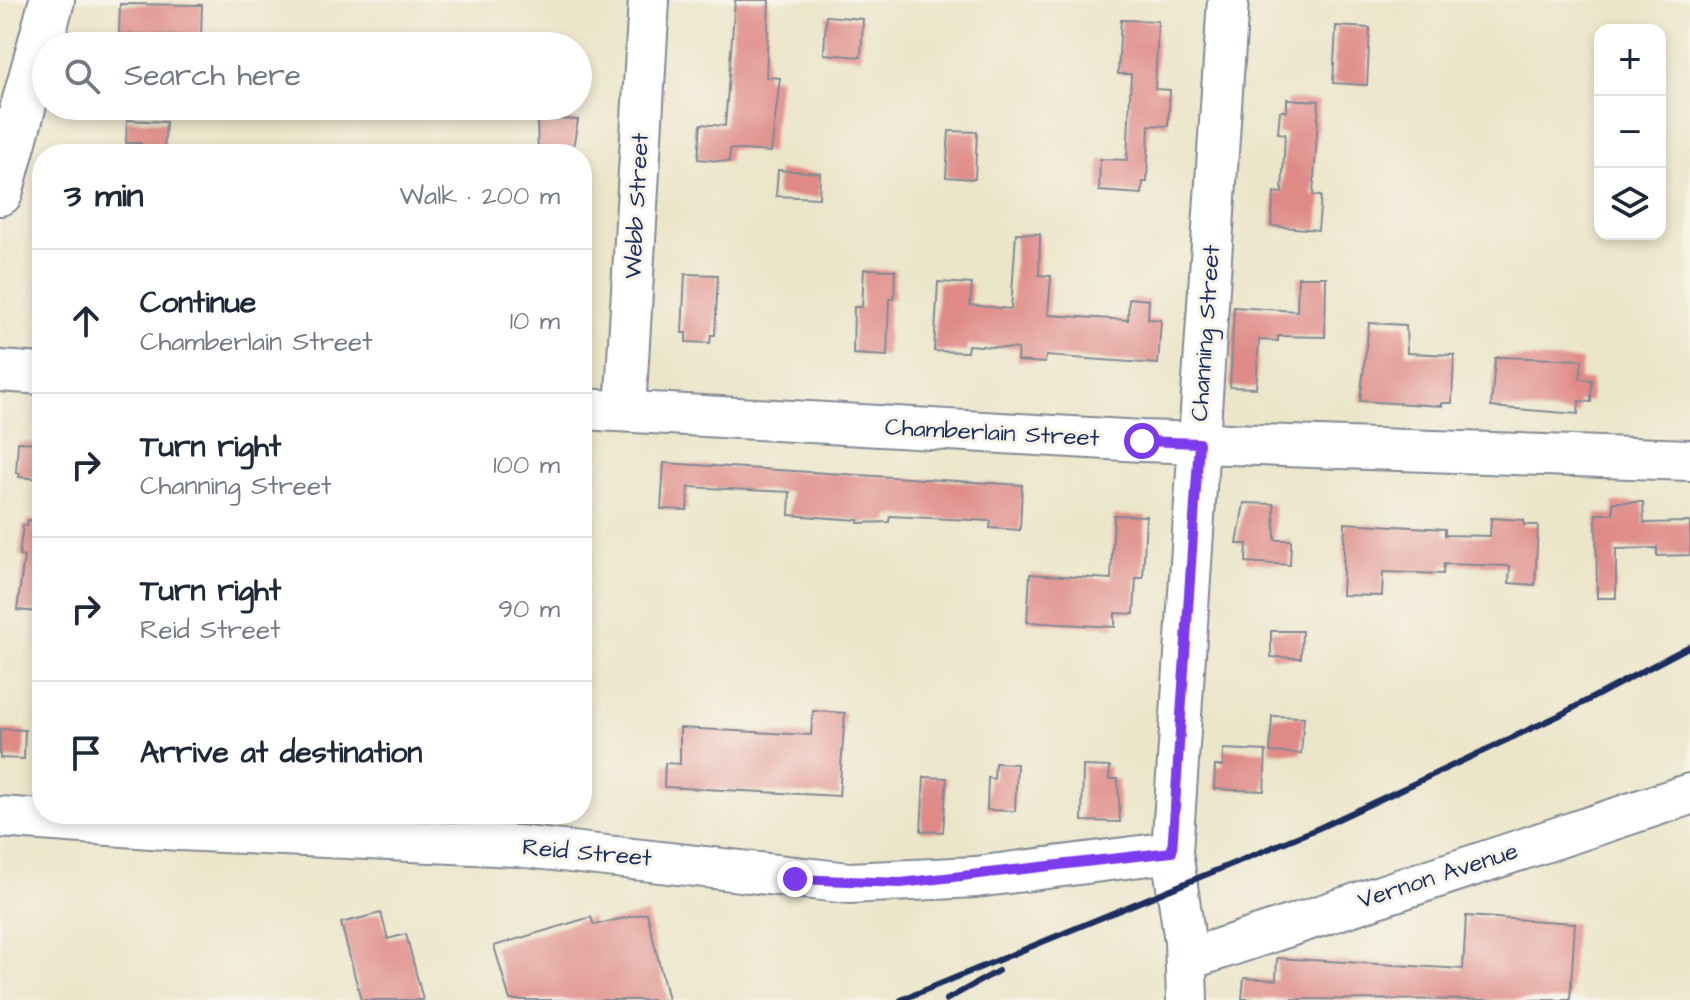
<!DOCTYPE html>
<html lang="en">
<head>
<meta charset="utf-8">
<style>
	:root { --surface:#fff; --page:#f6f6f7; --text:#1f2937; --muted:#747a83; --line:#e0e1e3 }
	body { margin:0; font-family:"Architects Daughter",sans-serif; background:var(--page); color:var(--text) }
	.controls { position:absolute; right:24px; top:24px; display:grid; overflow:hidden; border-radius:16px; box-shadow:0 4px 12px #0003 }
	.controls button { width:72px; height:72px; display:grid; place-items:center; padding:0; border:0; border-bottom:2px solid var(--line); background:var(--surface); color:var(--text); font:40px sans-serif }
	.stop { position:absolute; width:24px; height:24px; margin:-18px; border:6px solid #7c3aed; border-radius:50%; background:#fff }
	.stop.end { background:#7c3aed; border-color:#fff; box-shadow:0 2px 8px #0008 }
	.list { margin:0; padding:0; list-style:none }
	h2 { display:flex; justify-content:space-between; align-items:center; height:104px; margin:0; padding:0 32px; font-size:34px }
	h2 small { font-size:26px; font-weight:400; color:var(--muted) }
	.list li { display:grid; grid-template-columns:52px 1fr auto; gap:24px; align-items:center; box-sizing:border-box; height:144px; padding:0 32px; border-top:2px solid var(--line) }
	.list b { display:block; font-size:30px; white-space:nowrap }
	.list p { margin:0; font-size:26px; white-space:nowrap; color:var(--muted) }
	.list em { font-size:26px; font-style:normal; color:var(--muted) }
	.icon { flex:none; width:44px; height:44px; fill:none; stroke:currentColor; stroke-width:2; stroke-linecap:round; stroke-linejoin:round }
	.map { position:relative; flex:none; width:1690px; height:1000px; overflow:hidden }
	.search { position:absolute; background:var(--surface); box-shadow:0 4px 12px #0003; left:32px; top:32px; width:560px; height:88px; display:flex; align-items:center; gap:20px; box-sizing:border-box; padding:0 28px; border-radius:44px; color:var(--muted); font-size:30px }
	.panel { position:absolute; background:var(--surface); box-shadow:0 4px 12px #0003; left:32px; top:144px; width:560px; height:680px; border-radius:32px }
	.map>svg:first-child { display:block }
	.building { fill:#df8a87 }
	.lines { fill:none; stroke-linecap:round; stroke-linejoin:round }
	.minor-casing { stroke:#838a94; stroke-width:44 }
	.major-casing { stroke:#838a94; stroke-width:48 }
	.minor { stroke:#fff; stroke-width:40 }
	.major { stroke:#fff; stroke-width:44 }
	.rail { stroke:#1b2f5e; stroke-width:6 }
	.route { stroke:#7c3aed; stroke-width:10 }
	.labels { text-anchor:middle; dominant-baseline:central; stroke-width:6; stroke-linejoin:round; paint-order:stroke }
	.street-label { font-size:24px; fill:#1b2f5e; stroke:#f7f3e8 }
</style>
</head>
<body>
<div class="map">
<svg width="1690" height="1000" viewBox="0 0 1690 1000">
	<rect width="100%" height="100%" fill="#f7f3e8"/>
	<filter id="ink" filterUnits="userSpaceOnUse"><feTurbulence type="fractalNoise" baseFrequency=".0125" numOctaves="2"/><feDisplacementMap in="SourceGraphic" scale="16" xChannelSelector="R" yChannelSelector="G"/><feConvolveMatrix kernelMatrix="1 2 1 2 8 2 1 2 1" color-interpolation-filters="sRGB"/></filter>
	<filter id="wash" filterUnits="userSpaceOnUse"><feTurbulence type="fractalNoise" baseFrequency=".006" numOctaves="4" result="noise"/><feDisplacementMap in="SourceGraphic" scale="32" xChannelSelector="R" yChannelSelector="G"/><feGaussianBlur stdDeviation="1.8" result="paint"/><feColorMatrix in="noise" values="0 0 0 0 0 0 0 0 0 0 0 0 0 0 0 0 0 1.4 0 .05"/><feComposite in="paint" operator="in"/></filter>
	<g filter="url(#wash)">
		<rect width="100%" height="100%" fill="#ebe5c9"/>
		<g id="blocks">
			<path class="building" d="M735 0H769L766 77 780 78 771 152 730 149 729 162 698 159 701 124 725 126Z
				M120 4 202 5 201 36 119 34Z
				M826 16 863 19 861 57 824 54Z
				M1121 20 1158 21 1155 89 1170 90 1168 126 1149 125 1147 182H1143L1142 194 1099 191 1100 159 1127 160 1131 74H1118Z
				M1336 26 1370 28 1367 85 1333 83Z
				M1287 99 1319 101 1313 195 1321 196 1318 230 1271 226 1274 192 1282 193 1285 134 1278 133 1280 111H1287Z
				M537 118 578 120 572 153 538 154Z
				M127 120 166 122 164 151 141 150V143H126Z
				M949 131 977 132 975 179 946 177Z
				M778 170 820 173 819 198 776 196Z
				M1016 233 1040 234 1039 275 1051 276 1048 315 1128 320 1129 298 1149 300 1148 319 1161 320 1158 364 1046 356 1045 363 1017 361 1018 349 968 345 967 352 934 351 938 282 972 284 970 305 1011 309Z
				M864 269 895 270 894 299H889L887 356 853 354 854 307H862Z
				M685 274 718 275 715 335H711L710 343 686 342V333H682Z
				M1298 277H1326L1325 337 1278 336V341L1259 340 1256 388 1230 387 1234 307 1297 311Z
				M1369 323 1406 325 1407 353 1454 355 1452 403H1442V406L1360 401Z
				M1499 357 1582 360 1580 379 1592 380 1591 402 1579 401 1578 414 1491 407 1495 358Z
				M18 442 42 443V479L19 477 20 473H16Z
				M664 463 1022 485 1020 530 990 528 991 521 890 516 889 522 858 523V520L789 515 790 492 689 487 687 510 661 509Z
				M1613 502H1643L1644 523 1690 522V555L1657 556V548L1616 549V598H1597L1596 514H1613Z
				M1244 503 1274 504 1275 540H1291L1290 565 1246 562 1247 544H1237Z
				M1114 515 1146 516 1143 578H1136L1134 614 1115 613V627L1027 622 1030 574 1111 579Z
				M1491 518 1524 520V525H1538L1535 585 1509 583 1510 566 1444 564 1443 574 1383 572 1382 596 1342 595 1345 523 1445 529V535L1490 536Z
				M28 520 42 521 39 612 17 610 24 557 19 556 23 525 27 526Z
				M1271 631H1302L1301 658 1271 657Z
				M813 711 845 713 839 796 664 787 665 763 680 764V728L811 735Z
				M1272 716 1304 717 1301 754 1270 752Z
				M0 729 25 730 24 759 0 758Z
				M1223 749 1266 751 1264 791 1214 789 1215 766H1223Z
				M995 763 1017 764 1015 811 987 810 988 778 994 779Z
				M1083 766 1110 767 1109 779H1118L1120 822 1082 821Z
				M924 777 947 778 943 832 921 831Z
				M381 913 388 939 406 934 423 1000H361L341 923Z
				M647 913 668 1000H510L494 946 591 917 594 925Z
				M1466 916 1575 923 1570 1000 1242 999 1244 978 1276 980 1277 958 1463 969Z"/>
		</g>
	</g>
	<g filter="url(#ink)">
		<use href="#blocks" fill-opacity="0" stroke="#838a94" stroke-width="2"/>
		<g class="lines">
			<defs>
				<path id="minor" d="M0 371 42 374
					M582 409 1142 441 1690 460
					M625 411 649 0
					M0 817 179 830 517 846 849 883 976 877 1172 852
					M1186 960 1690 794
					M1187 1000 1185 941 1172 852 1228 0"/>
				<path id="major" d="M0 193 52 0"/>
			</defs>
			<use href="#minor" class="minor-casing"/>
			<use href="#major" class="major-casing"/>
			<use href="#minor" class="minor"/>
			<use href="#major" class="major"/>
			<path class="rail" d="M901 1000 1319 828 1558 716 1690 646
				M946 1000 998 971"/>
		</g>
	</g>
	<g class="lines" filter="url(#ink)">
		<path class="route" d="M795 879 901 883 1172 852 1199 443 1142 441"/>
	</g>
	<g class="labels">
		<g class="street-label">
			<text transform="translate(637 206) rotate(-87)">Webb Street</text>
			<text transform="translate(1206 333) rotate(-86)">Channing Street</text>
			<text transform="translate(992 433) rotate(3)">Chamberlain Street</text>
			<text transform="translate(587 853) rotate(5)">Reid Street</text>
			<text transform="translate(1438 876) rotate(-18)">Vernon Avenue</text>
		</g>
	</g>
</svg>
<div class="controls">
<button>+</button>
<button>−</button>
<button><svg class="icon" aria-label="layers" viewBox="0 0 24 24"><path d="M12 4l9 5-9 5-9-5zM3 14l9 5 9-5"/></svg></button>
</div>
<div class="stop" style="left:1142px;top:441px"></div>
<div class="stop end" style="left:795px;top:879px"></div>
<div class="search"><svg class="icon" aria-label="search" viewBox="0 0 24 24"><circle cx="10" cy="10" r="6"/><path d="M15 15l6 6"/></svg>Search here</div>
<section class="panel">
<h2>3 min<small>Walk · 200 m</small></h2>
<ul class="list">
<li><svg class="icon" aria-label="ahead" viewBox="0 0 24 24"><path d="M12 20V5M6 11l6-6 6 6"/></svg><div><b>Continue</b><p>Chamberlain Street</p></div><em>10 m</em></li>
<li><svg class="icon" aria-label="right" viewBox="0 0 24 24"><path d="M7 20v-9h11M14 6l5 5-5 5"/></svg><div><b>Turn right</b><p>Channing Street</p></div><em>100 m</em></li>
<li><svg class="icon" aria-label="right" viewBox="0 0 24 24"><path d="M7 20v-9h11M14 6l5 5-5 5"/></svg><div><b>Turn right</b><p>Reid Street</p></div><em>90 m</em></li>
<li><svg class="icon" aria-label="arrive" viewBox="0 0 24 24"><path d="M6 21V4h12l-3 4 3 4H6"/></svg><div><b>Arrive at destination</b></div></li>
</ul>
</section>
</div>
</body>
</html>
